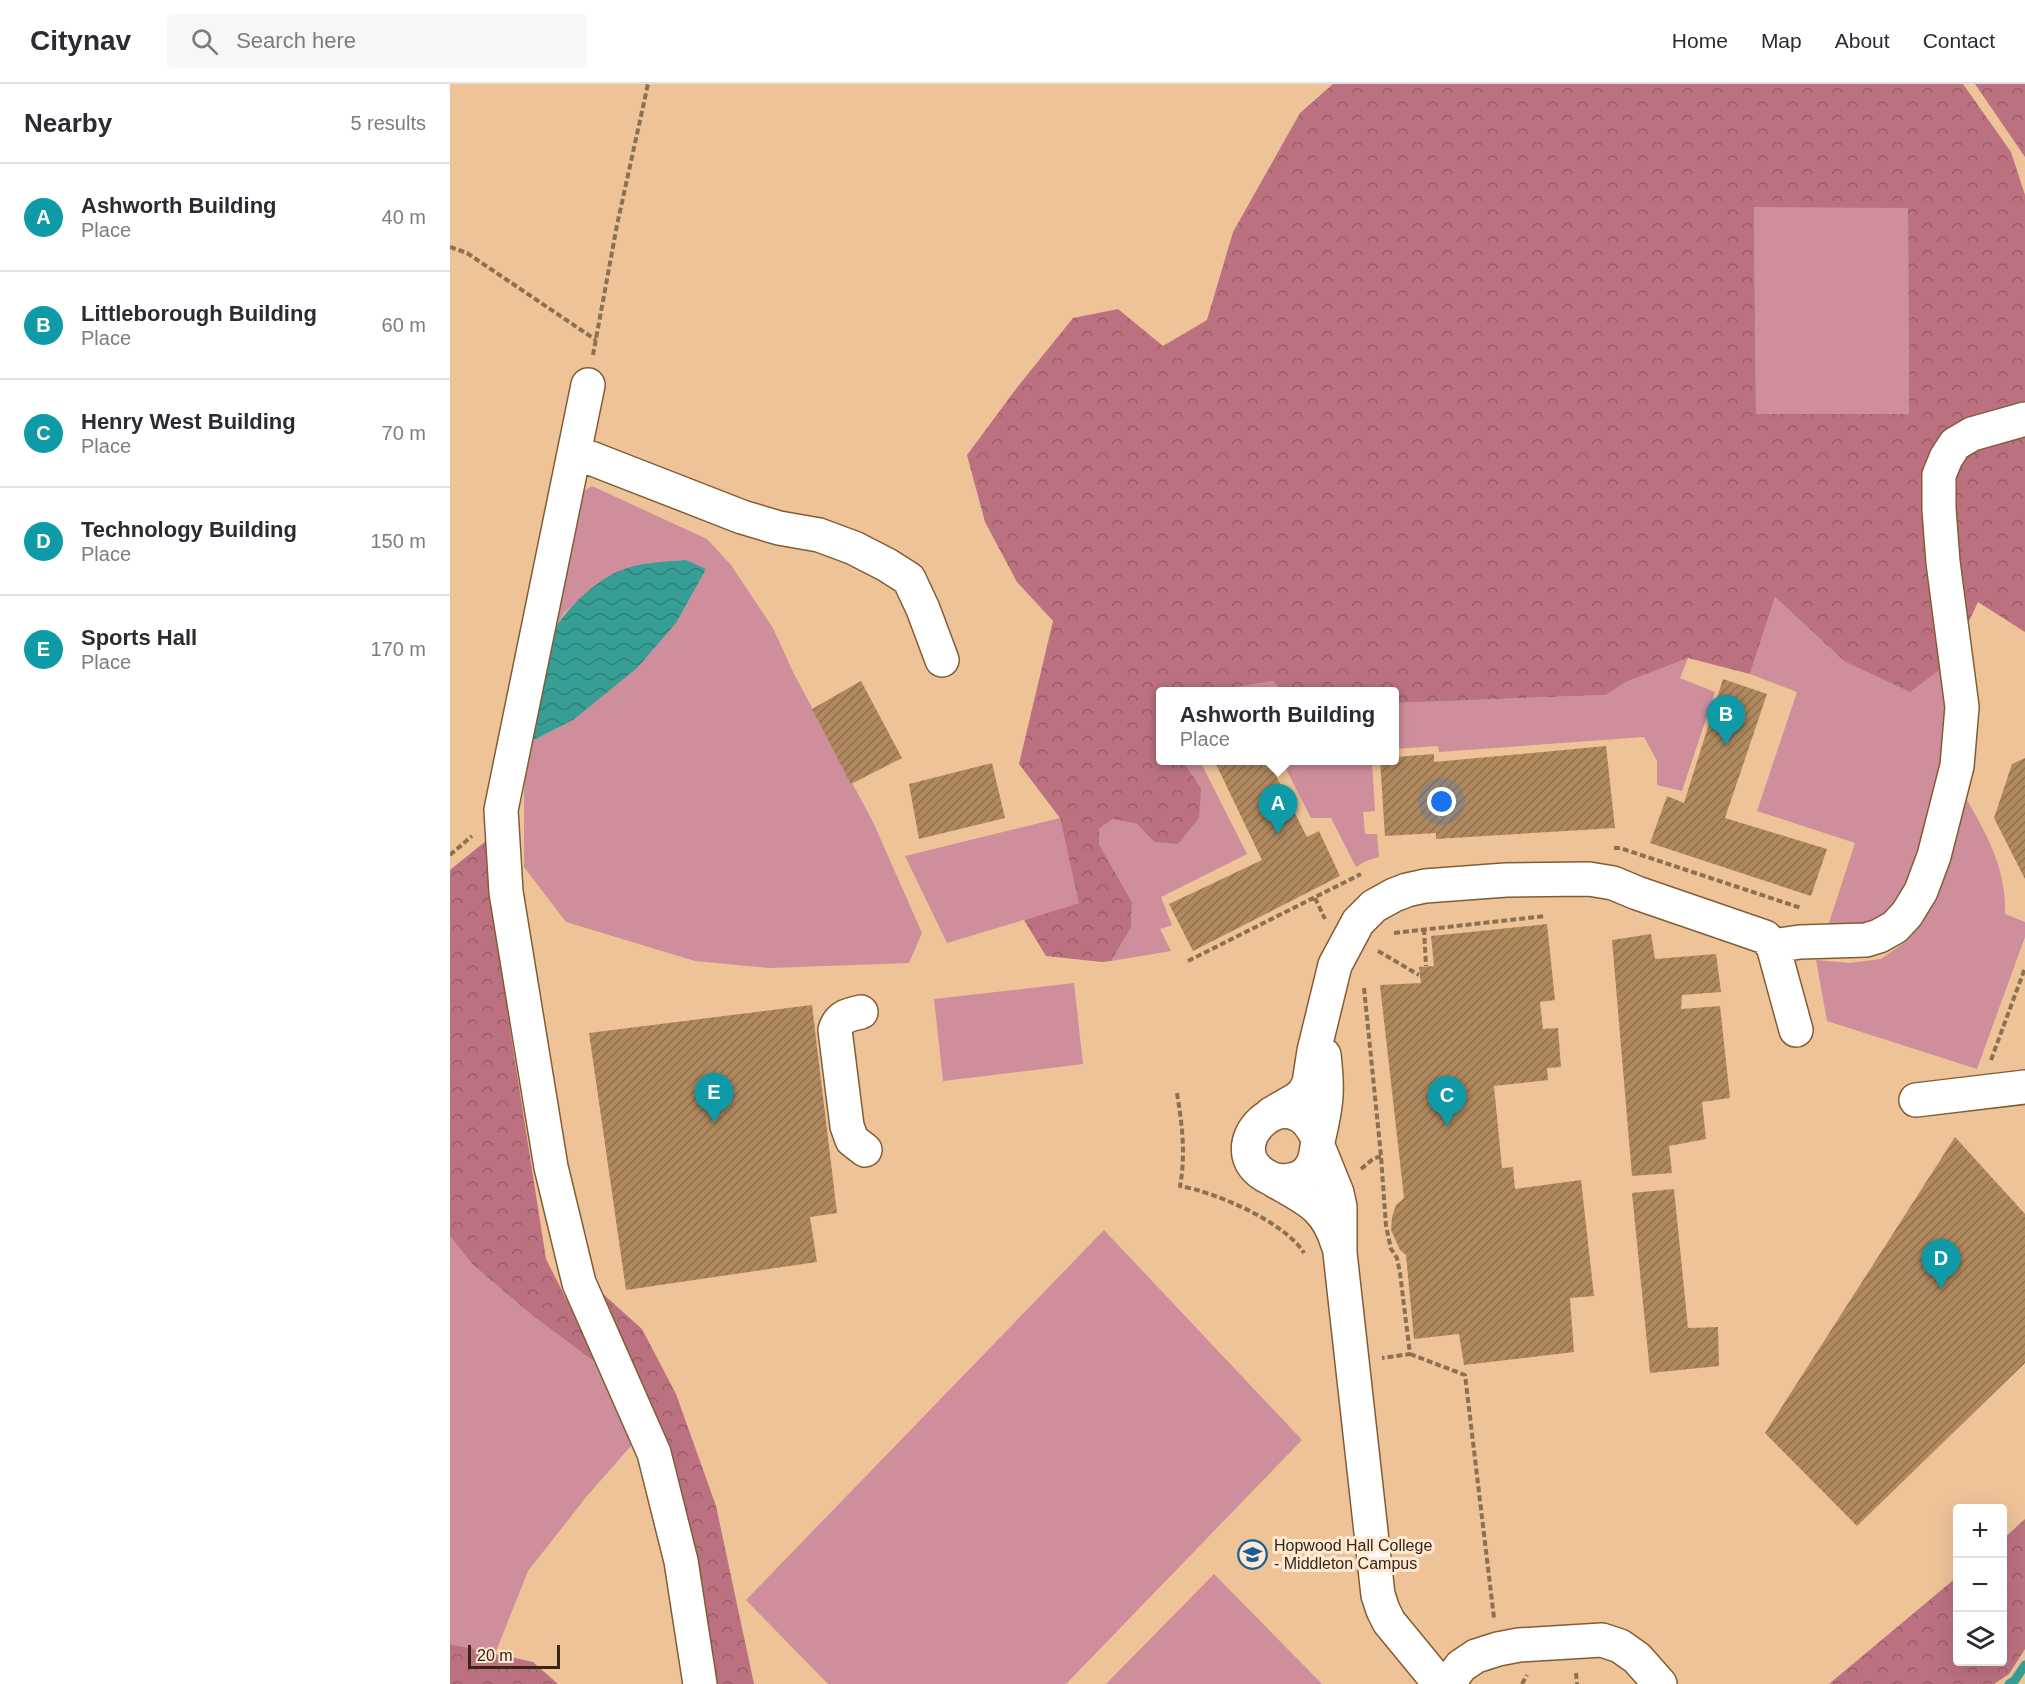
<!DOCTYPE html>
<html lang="en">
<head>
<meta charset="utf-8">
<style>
	:root { --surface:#fff; --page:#f7f7f7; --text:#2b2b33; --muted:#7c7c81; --line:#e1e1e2; --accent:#0f766e }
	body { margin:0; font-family:Arial,sans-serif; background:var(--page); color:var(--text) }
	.controls { position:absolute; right:18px; bottom:18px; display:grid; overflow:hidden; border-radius:6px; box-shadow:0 6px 24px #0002 }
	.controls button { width:54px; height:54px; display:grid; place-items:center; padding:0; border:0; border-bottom:2px solid var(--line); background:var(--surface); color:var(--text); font:30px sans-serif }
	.scale { position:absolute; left:18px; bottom:15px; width:92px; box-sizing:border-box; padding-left:6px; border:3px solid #362614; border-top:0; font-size:16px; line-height:21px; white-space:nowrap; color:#362614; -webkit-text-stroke:4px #ffe9d3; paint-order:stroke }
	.you { position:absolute; left:992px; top:718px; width:21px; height:21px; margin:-15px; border:4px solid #fff; border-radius:50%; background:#1a73e8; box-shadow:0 0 0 9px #1a73e833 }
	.badge { display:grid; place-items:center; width:39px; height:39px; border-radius:50%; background:var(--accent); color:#fff; font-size:20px; font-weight:700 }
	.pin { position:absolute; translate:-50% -50px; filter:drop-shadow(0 2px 3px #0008) }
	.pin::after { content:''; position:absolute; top:32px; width:21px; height:18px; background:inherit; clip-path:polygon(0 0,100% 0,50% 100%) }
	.popup { position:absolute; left:706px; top:603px; width:243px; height:78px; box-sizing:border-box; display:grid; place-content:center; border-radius:6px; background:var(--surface); filter:drop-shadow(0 2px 4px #0005); font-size:20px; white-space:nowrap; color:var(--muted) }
	.popup b { font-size:22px; color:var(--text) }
	.popup::after { content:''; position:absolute; left:50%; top:100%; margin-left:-12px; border:12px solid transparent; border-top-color:var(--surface) }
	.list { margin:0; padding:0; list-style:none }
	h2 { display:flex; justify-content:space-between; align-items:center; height:78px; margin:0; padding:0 24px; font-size:26px }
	h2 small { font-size:20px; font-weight:400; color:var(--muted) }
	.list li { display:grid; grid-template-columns:39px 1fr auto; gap:18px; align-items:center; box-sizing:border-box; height:108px; padding:0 24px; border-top:2px solid var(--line) }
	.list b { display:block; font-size:22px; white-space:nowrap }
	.list p { margin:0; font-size:20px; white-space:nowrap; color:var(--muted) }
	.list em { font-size:20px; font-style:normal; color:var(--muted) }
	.icon { flex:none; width:33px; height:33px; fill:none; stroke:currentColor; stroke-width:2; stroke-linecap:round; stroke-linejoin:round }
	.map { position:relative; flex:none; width:1575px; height:1600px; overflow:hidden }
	header { display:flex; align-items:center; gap:36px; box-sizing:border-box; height:84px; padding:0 30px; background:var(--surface); border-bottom:2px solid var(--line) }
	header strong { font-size:28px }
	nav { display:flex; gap:33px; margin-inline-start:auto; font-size:21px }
	.search { width:420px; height:54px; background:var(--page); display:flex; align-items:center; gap:15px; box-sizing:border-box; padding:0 21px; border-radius:6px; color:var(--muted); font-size:22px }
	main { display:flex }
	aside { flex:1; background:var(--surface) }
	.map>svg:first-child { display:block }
	.green { fill:#cf8e9b }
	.forest { fill:url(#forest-crowns); fill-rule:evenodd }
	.water { fill:url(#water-waves) }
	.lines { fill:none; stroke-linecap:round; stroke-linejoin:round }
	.stream { stroke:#369e95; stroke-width:9 }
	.building { fill:url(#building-hatch) }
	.minor-casing { stroke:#825d34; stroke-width:36 }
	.path { stroke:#8c7052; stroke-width:4; stroke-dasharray:6 3; stroke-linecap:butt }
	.minor { stroke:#fff; stroke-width:33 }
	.labels { text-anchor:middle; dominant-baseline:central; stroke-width:6; stroke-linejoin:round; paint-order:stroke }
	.poi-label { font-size:16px; fill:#362614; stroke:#ffe9d3; text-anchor:start }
</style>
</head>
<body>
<header>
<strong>Citynav</strong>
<div class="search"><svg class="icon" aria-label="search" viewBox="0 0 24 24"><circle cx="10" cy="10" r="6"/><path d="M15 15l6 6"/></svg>Search here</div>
<nav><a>Home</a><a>Map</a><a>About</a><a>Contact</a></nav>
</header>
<main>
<aside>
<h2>Nearby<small>5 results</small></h2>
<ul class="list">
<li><span class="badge" style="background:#0f9aa8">A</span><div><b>Ashworth Building</b><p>Place</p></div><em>40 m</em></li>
<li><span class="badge" style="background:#0f9aa8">B</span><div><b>Littleborough Building</b><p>Place</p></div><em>60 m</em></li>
<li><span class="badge" style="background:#0f9aa8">C</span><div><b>Henry West Building</b><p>Place</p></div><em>70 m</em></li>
<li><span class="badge" style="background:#0f9aa8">D</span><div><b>Technology Building</b><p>Place</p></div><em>150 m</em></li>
<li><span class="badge" style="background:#0f9aa8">E</span><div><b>Sports Hall</b><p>Place</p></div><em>170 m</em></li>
</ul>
</aside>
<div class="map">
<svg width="1575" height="1600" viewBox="0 0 1575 1600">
	<defs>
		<pattern id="forest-crowns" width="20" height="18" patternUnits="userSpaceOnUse" patternTransform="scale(1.5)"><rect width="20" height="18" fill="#bb7180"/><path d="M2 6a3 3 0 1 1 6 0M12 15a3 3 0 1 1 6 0" fill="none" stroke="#995d68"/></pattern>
		<pattern id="water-waves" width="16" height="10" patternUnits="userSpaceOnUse" patternTransform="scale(1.5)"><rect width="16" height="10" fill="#369e95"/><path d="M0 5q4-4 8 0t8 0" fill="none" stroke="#2e8178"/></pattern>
		<pattern id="building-hatch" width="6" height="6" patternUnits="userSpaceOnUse" patternTransform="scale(1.5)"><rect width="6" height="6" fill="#b1895f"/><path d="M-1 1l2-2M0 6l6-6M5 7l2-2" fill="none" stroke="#91704d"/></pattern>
	</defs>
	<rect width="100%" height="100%" fill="#eec398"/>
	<path class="green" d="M1304 123H1458L1459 330H1306Z
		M142 402 257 455 281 481 323 544 343 588 423 738 472 849 459 879 320 884 245 877 116 838 74 783V707L80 658 123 636 256 486 236 476 168 488 144 503 114 529 106 543 134 407Z
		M1325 513 1394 577 1499 579 1502 633 1470 796 1436 840 1377 845 1405 759 1307 727 1347 608 1300 590Z
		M1238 574 1230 594 1265 608 1232 707 1207 701V677L1194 653 989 668 988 662 945 665V619L1156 611 1176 598Z
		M824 597 832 607 770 608 773 605Z
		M733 677H750L797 770 711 813 722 841 710 845 721 867 661 877 681 844 682 818 649 760V745L663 735 687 740 704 758 751 704Z
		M832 677H922L925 727 913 728 915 750H927L929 773 916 777 906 783 881 734H861Z
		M1517 716C1532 742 1549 772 1553 802 1555 812 1555 821 1555 830L1575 838V853L1527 985 1377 937 1366 876 1400 879 1431 875 1457 857 1474 836 1497 780Z
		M610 734 630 819 497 859 455 772Z
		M624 899 633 980 493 997 484 915Z
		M654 1146 852 1356 616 1600H378L296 1516Z
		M0 1152 22 1180 83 1232 150 1282 186 1353 181 1362 137 1412 78 1487 45 1570 0 1560Z
		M764 1490 872 1600H656Z"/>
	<path class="forest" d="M883 0H1513L1561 68 1575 111V548L1528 518 1500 578 1460 608 1394 577 1325 513 1300 590 1238 574 1176 598 1156 611 945 619V608L832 607 823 597 773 605 770 607 711 608V676L733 677 751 704 749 734 728 760 704 758 687 740 663 735 649 745V760L682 818 681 844 661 877 652 878 596 872 574 836 629 819 610 734 569 680 603 537 567 498 535 438 517 371 569 301 623 234 668 225 713 262 757 236 783 148 850 29ZM1304 123 1458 124 1459 330H1306Z
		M1525 0H1575V73Z
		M42 752 60 945 96 1175 150 1282 83 1232 22 1180 0 1152V786Z
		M143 1201 192 1245 226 1310 266 1422 304 1600H265Z
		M1575 1435V1565L1559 1590 1544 1600H1379L1507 1493 1508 1578H1552L1553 1455Z
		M0 1560 83 1578 108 1600H0Z"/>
	<path class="water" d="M236 476 256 485 226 539 187 584 123 636 80 658 106 543C118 523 145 498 167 488 188 478 214 478 236 476Z"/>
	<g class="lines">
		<path class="stream" d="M1559 1600 1565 1596 1575 1581"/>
	</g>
	<path class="building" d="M1273 595 1317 610 1275 734 1377 765 1361 812 1200 759 1217 712 1234 719Z
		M411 597 452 674 401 700 362 625Z
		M1156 662 1165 744 986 755V749L935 752 930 676H945V673L984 670V678Z
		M1575 674V795L1544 734 1562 680Z
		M764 676H818L857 753 869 747 890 792 743 867 719 820 812 776Z
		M542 679 555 734 469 755 459 700Z
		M1097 840 1105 916 1090 918 1093 945 1108 944 1111 983 1097 984 1098 996 1044 1002 1052 1084 1063 1083 1065 1105 1131 1096 1144 1212 1120 1214 1124 1268 1014 1281 1009 1250 964 1255 956 1171 950 1166 941 1146 942 1133 946 1121 954 1114 930 901 971 899 969 883 984 882 981 852Z
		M1201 850 1205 875 1266 870 1271 908 1232 911 1231 925 1270 922 1280 1014 1252 1018 1256 1055 1219 1062 1222 1089 1182 1092 1162 856Z
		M362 921 387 1129 360 1133 367 1178 176 1206 139 949Z
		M1505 1053 1575 1130V1279L1407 1442 1315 1349Z
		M1224 1105 1238 1244 1268 1243 1269 1282 1200 1289 1182 1109Z"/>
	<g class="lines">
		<defs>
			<path id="minor" d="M138 301 51 726 56 808 101 1083 129 1199 204 1369 231 1477 250 1600
				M125 368 292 433 329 444 369 451 404 464 437 481 459 495 473 525 492 576
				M1323 862 1350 858 1416 856 1429 852 1445 843 1457 830 1471 807 1484 772 1507 682 1512 623 1493 478 1489 425V391L1496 374 1505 360 1522 350 1575 335
				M411 928C397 931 389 933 385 946L397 1042 402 1056 415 1066
				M1466 1016 1575 1003
				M821 1030 847 1015 854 1009 859 999 864 967 885 881 908 838 924 822 944 811 957 806 975 802 1056 796 1139 795 1163 799 1187 809 1315 853 1323 862 1346 946
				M868 1056C841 985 760 1066 820 1094 831 1099 846 1097 855 1090 868 1078 865 1067 869 1053 877 1019 878 1005 874 971
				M868 1062 887 1109 890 1123V1169L928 1511 933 1526 939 1538 990 1600
				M825 1097C857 1115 877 1123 888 1161
				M998 1600 1011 1582 1026 1572 1048 1565 1069 1561 1152 1556 1170 1562 1187 1574 1210 1600"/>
		</defs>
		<use href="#minor" class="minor-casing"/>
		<path class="path" d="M0 163 17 169 146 256
			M143 271 167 141 198 0
			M1164 764H1170L1351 824
			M0 771 22 752
			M865 814 875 835
			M974 845 976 882
			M944 849 1095 832
			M928 867 969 891
			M738 877 911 790
			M914 904 931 1072 936 1142 941 1165 947 1174 950 1189 960 1270 932 1274
			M1541 976 1575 884
			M727 1009C732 1040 736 1070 730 1102 765 1108 835 1138 854 1169
			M911 1085 923 1075 931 1072
			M960 1270 1015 1291 1044 1534
			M1126 1589 1127 1600
			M1072 1600 1077 1591"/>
		<use href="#minor" class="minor"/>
	</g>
	<defs>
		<symbol id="university-ring" viewBox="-11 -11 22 22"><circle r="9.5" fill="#ffe9d3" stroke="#195e93" stroke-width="1.5"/><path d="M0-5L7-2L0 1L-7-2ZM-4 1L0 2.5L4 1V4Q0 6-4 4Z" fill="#195e93"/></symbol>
	</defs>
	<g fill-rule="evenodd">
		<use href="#university-ring" x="786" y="1454" width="33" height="33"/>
	</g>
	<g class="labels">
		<g class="poi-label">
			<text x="824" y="1461">Hopwood Hall College<tspan x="824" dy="18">- Middleton Campus</tspan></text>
		</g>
	</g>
</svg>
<div class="controls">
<button>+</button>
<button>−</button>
<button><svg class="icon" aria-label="layers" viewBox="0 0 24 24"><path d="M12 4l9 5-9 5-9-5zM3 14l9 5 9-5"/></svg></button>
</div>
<div class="scale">20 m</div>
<div class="you"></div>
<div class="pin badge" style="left:828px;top:750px;background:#0f9aa8">A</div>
<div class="popup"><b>Ashworth Building</b>Place</div>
<div class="pin badge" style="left:1276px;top:661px;background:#0f9aa8">B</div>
<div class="pin badge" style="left:997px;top:1042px;background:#0f9aa8">C</div>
<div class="pin badge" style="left:1491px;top:1205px;background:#0f9aa8">D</div>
<div class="pin badge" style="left:264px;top:1039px;background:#0f9aa8">E</div>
</div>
</main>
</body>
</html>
